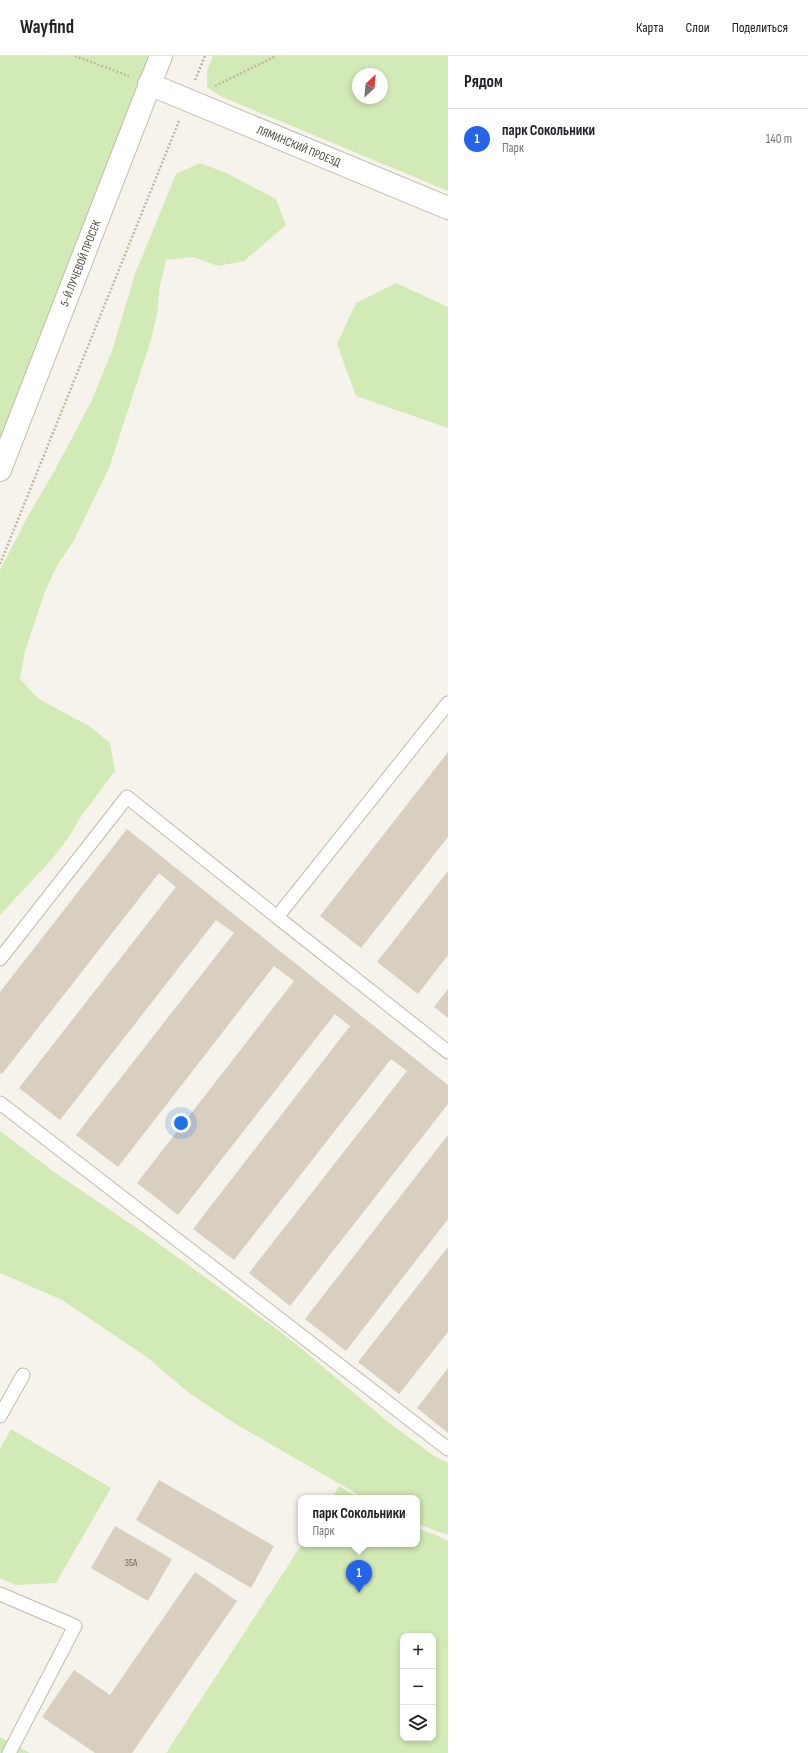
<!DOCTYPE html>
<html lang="ru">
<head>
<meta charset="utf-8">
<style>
	:root { --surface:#fff; --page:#f6f6f6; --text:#202124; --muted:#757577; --line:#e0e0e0; --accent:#2563eb }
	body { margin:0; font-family:"Sofia Sans Condensed",sans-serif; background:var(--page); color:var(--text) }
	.controls { position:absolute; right:12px; bottom:12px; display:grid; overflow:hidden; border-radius:8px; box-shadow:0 2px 6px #0003 }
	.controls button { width:36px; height:36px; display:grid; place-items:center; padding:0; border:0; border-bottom:1px solid var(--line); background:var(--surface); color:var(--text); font:20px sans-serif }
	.compass { position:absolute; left:352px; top:12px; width:36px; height:36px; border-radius:50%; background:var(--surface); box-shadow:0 2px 6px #0003; rotate:26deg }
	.you { position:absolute; left:181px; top:1067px; width:14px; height:14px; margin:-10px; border:3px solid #fff; border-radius:50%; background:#1a73e8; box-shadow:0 0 0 6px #1a73e833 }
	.badge { display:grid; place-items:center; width:26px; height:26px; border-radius:50%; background:var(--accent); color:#fff; font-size:13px; font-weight:700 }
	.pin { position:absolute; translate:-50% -33px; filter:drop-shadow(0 1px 2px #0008) }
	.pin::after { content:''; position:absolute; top:21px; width:14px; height:12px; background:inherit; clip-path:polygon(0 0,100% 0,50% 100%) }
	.popup { position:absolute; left:298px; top:1439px; width:122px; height:52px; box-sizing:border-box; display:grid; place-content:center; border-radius:8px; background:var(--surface); filter:drop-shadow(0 1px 3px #0005); font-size:13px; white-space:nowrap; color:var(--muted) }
	.popup b { font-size:15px; color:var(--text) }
	.popup::after { content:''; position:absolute; left:50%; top:100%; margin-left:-8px; border:8px solid transparent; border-top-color:var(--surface) }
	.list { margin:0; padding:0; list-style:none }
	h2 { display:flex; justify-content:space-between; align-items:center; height:52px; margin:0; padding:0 16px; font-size:17px }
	h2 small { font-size:13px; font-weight:400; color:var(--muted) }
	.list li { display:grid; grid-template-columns:26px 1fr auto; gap:12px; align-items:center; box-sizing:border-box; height:60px; padding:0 16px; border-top:1px solid var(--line) }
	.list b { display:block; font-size:15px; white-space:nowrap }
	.list p { margin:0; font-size:13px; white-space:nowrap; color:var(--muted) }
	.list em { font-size:13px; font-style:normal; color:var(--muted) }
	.icon { flex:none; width:22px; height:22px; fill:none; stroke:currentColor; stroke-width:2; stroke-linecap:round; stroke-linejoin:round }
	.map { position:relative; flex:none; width:448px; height:1697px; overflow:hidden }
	header { display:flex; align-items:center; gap:24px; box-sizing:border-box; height:56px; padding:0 20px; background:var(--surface); border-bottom:1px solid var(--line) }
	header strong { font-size:19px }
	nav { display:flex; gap:22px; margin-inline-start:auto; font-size:14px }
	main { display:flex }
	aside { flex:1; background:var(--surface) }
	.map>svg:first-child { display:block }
	.green { fill:#d2eab5; fill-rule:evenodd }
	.building { fill:#d8cfc1 }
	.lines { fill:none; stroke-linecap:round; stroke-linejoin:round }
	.service-casing { stroke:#c2bbae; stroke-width:15 }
	.minor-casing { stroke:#c2bbae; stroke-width:24 }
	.tertiary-casing { stroke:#c2bbae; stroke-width:24 }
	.path { stroke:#c4b79f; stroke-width:2.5; stroke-dasharray:2 2; stroke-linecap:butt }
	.service { stroke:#fff; stroke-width:13 }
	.minor { stroke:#fff; stroke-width:22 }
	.tertiary { stroke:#fff; stroke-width:22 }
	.labels { text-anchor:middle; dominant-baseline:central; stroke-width:3; stroke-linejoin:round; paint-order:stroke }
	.number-label { font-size:10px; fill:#6e675b }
	.street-label { font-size:12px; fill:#4b4439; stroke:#fff }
</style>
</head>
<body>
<header>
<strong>Wayfind</strong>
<nav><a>Карта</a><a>Слои</a><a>Поделиться</a></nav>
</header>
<main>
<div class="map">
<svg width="448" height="1697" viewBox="0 0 448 1697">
	<rect width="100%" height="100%" fill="#f6f3ec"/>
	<path class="green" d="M0 0H156L0 393Z
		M213 0H448V135L220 40 207 31V15ZM358 18H382V42H358Z
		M200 107 226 117 276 143 286 169 244 205 218 210 193 201 166 204 160 230 157 258 151 284 109 412 73 486 58 508 45 535 25 595 20 623 39 643 89 670 110 687 115 715 82 759 68 782 52 803 0 859V514L28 460 55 414 92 344 112 295 135 218 176 118Z
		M396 227 448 251V372L356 340 337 288 356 247Z
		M0 1075 54 1116 144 1177 278 1274 302 1293 388 1366 434 1400 448 1407V1479L417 1468V1442H364L234 1367 189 1337 148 1302 62 1244 0 1217Z
		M11 1373 111 1432 56 1527 16 1529 0 1522V1393Z
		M339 1430 359 1442H332Z
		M417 1472 436 1479 448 1485V1697H166L302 1488H417ZM403 1580H433V1682H403Z
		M0 1681 30 1697H0Z"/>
	<path class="building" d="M448 696V781L361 892 320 860Z
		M127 773 448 1029V1048L290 1250 249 1217 407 1015 391 1003 234 1204 193 1173 350 970 335 958 178 1159 137 1127 294 925 274 910 118 1111 76 1079 234 877 216 864 60 1064 19 1032 176 831 159 817 2 1018 0 1017V936Z
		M448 815V899L418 938 377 906Z
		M448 933V962L434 951Z
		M448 1079V1163L346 1295 305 1263Z
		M448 1191V1276L399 1338 358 1306Z
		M448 1312V1377L417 1352Z
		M159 1424 274 1490 251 1532 136 1464Z
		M115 1470 172 1503 148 1545 91 1512Z
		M195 1516 237 1545 132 1697H95L42 1661 74 1614 110 1639Z"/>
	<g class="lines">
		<defs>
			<path id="service" d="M448 647 277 861 448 996
				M0 903 127 741 277 861
				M0 1047 448 1393
				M0 1360 23 1319
				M0 1538 75 1570 9 1697"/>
			<g id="minor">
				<path id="s1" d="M149 28 448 152"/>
			</g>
			<g id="tertiary">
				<path id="s2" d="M0 414 161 0"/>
			</g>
		</defs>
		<use href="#service" class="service-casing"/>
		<use href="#minor" class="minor-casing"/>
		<use href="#tertiary" class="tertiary-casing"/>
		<path class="path" d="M75 0 129 20
			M195 24 205 0
			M215 30 276 0
			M0 508 179 65"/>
		<use href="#service" class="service"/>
		<use href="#minor" class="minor"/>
		<use href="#tertiary" class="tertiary"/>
	</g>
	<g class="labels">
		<g class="number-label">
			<text x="131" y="1507">35А</text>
		</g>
		<g class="street-label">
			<text stroke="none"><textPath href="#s1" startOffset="162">ЛЯМИНСКИЙ ПРОЕЗД</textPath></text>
			<text stroke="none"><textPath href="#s2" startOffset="222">5-Й ЛУЧЕВОЙ ПРОСЕК</textPath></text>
		</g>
	</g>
</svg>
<div class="controls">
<button>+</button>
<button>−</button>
<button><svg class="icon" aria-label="layers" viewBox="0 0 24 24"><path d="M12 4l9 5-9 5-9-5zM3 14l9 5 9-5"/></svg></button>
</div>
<svg class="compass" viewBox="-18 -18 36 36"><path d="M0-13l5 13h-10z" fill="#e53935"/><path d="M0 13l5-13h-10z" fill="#757577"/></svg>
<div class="you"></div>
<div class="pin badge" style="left:359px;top:1537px">1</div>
<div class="popup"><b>парк Сокольники</b>Парк</div>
</div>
<aside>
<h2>Рядом<small></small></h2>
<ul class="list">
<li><span class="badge">1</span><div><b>парк Сокольники</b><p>Парк</p></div><em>140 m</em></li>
</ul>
</aside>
</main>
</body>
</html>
